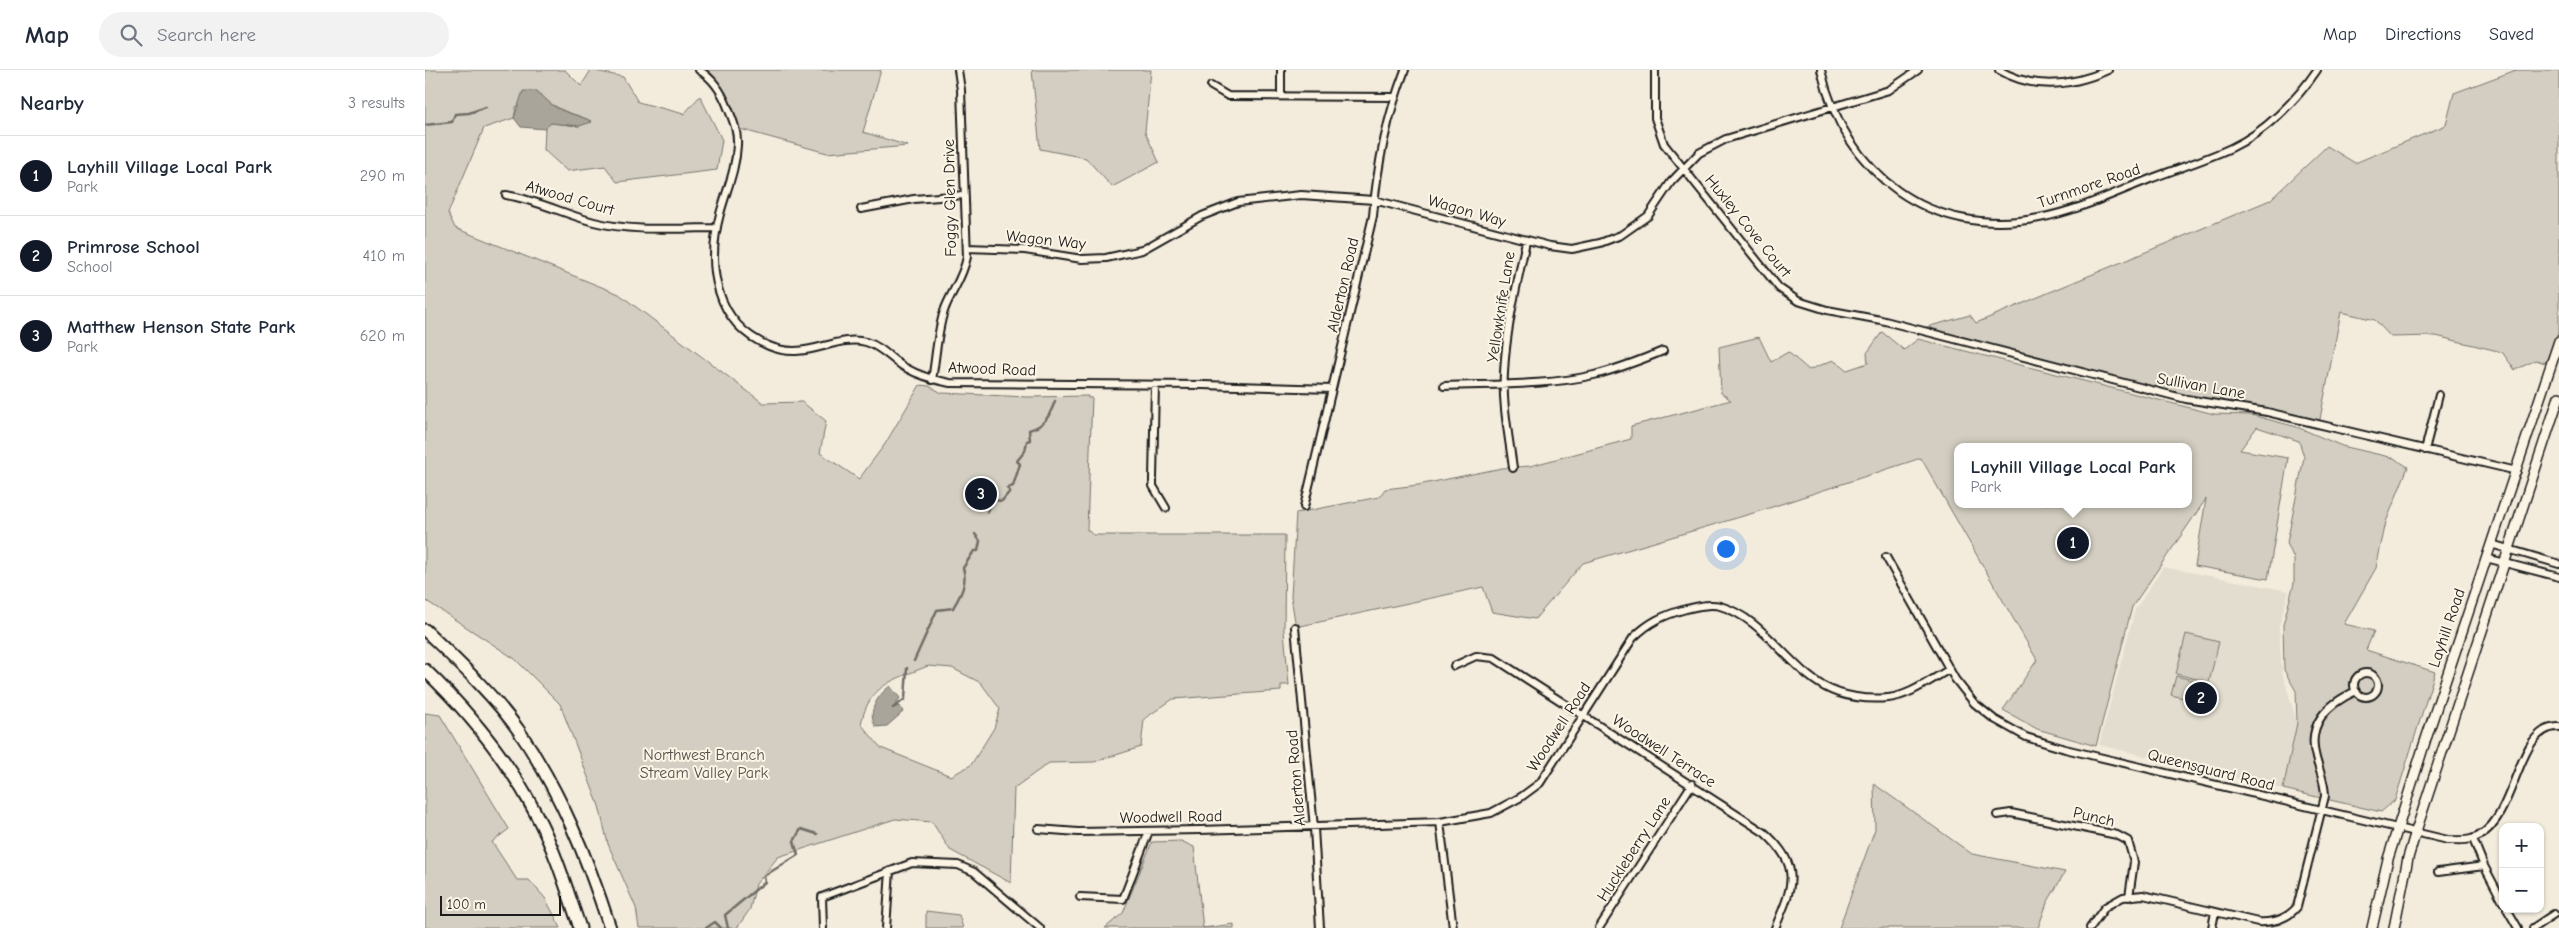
<!DOCTYPE html>
<html lang="en">
<head>
<meta charset="utf-8">
<style>
	:root { --surface:#fff; --page:#f2f2f3; --text:#1f2937; --muted:#747a83; --line:#e0e1e3; --accent:#111827 }
	body { margin:0; font-family:"Comic Neue",sans-serif; background:var(--page); color:var(--text) }
	.controls { position:absolute; right:15px; bottom:15px; display:grid; overflow:hidden; border-radius:10px; box-shadow:0 1px 4px #0004 }
	.controls button { width:45px; height:45px; display:grid; place-items:center; padding:0; border:0; border-bottom:1px solid var(--line); background:var(--surface); color:var(--text); font:25px sans-serif }
	.scale { position:absolute; left:15px; bottom:12px; width:121px; box-sizing:border-box; padding-left:5px; border:2px solid #1c1c1c; border-top:0; font-size:14px; line-height:18px; white-space:nowrap; color:#1c1c1c; -webkit-text-stroke:4px #fcf5e5; paint-order:stroke }
	.you { position:absolute; left:1300px; top:478px; width:18px; height:18px; margin:-12px; border:4px solid #fff; border-radius:50%; background:#1a73e8; box-shadow:0 0 0 8px #1a73e833 }
	.badge { display:grid; place-items:center; width:32px; height:32px; border-radius:50%; background:var(--accent); color:#fff; font-size:16px; font-weight:700 }
	.pin { position:absolute; translate:-50% -50%; border:2px solid #fff; box-shadow:0 1px 5px #0006 }
	.popup { position:absolute; left:1529px; top:373px; width:238px; height:65px; box-sizing:border-box; display:grid; place-content:center; border-radius:10px; background:var(--surface); filter:drop-shadow(0 1px 4px #0005); font-size:16px; white-space:nowrap; color:var(--muted) }
	.popup b { font-size:19px; color:var(--text) }
	.popup::after { content:''; position:absolute; left:50%; top:100%; margin-left:-10px; border:10px solid transparent; border-top-color:var(--surface) }
	.list { margin:0; padding:0; list-style:none }
	h2 { display:flex; justify-content:space-between; align-items:center; height:65px; margin:0; padding:0 20px; font-size:21px }
	h2 small { font-size:16px; font-weight:400; color:var(--muted) }
	.list li { display:grid; grid-template-columns:32px 1fr auto; gap:15px; align-items:center; box-sizing:border-box; height:80px; padding:0 20px; border-top:1px solid var(--line) }
	.list b { display:block; font-size:19px; white-space:nowrap }
	.list p { margin:0; font-size:16px; white-space:nowrap; color:var(--muted) }
	.list em { font-size:16px; font-style:normal; color:var(--muted) }
	.icon { flex:none; width:28px; height:28px; fill:none; stroke:currentColor; stroke-width:2; stroke-linecap:round; stroke-linejoin:round }
	.map { position:relative; flex:none; width:2134px; height:858px; overflow:hidden }
	header { display:flex; align-items:center; gap:30px; box-sizing:border-box; height:70px; padding:0 25px; background:var(--surface); border-bottom:1px solid var(--line) }
	header strong { font-size:24px }
	nav { display:flex; gap:28px; margin-inline-start:auto; font-size:18px }
	.search { width:350px; height:45px; background:var(--page); display:flex; align-items:center; gap:12px; box-sizing:border-box; padding:0 18px; border-radius:28px; color:var(--muted); font-size:19px }
	main { display:flex }
	aside { flex:1; background:var(--surface) }
	.map>svg:first-child { display:block }
	.built { fill:#e3ddcf }
	.green { fill:#d3cec1; stroke:#78756e; fill-rule:evenodd }
	.water { fill:#aaa59b; stroke:#716e68 }
	.lines { fill:none; stroke-linecap:round; stroke-linejoin:round }
	.stream { stroke:#716e68; stroke-width:2.5 }
	.street-casing { stroke:#1c1c1c; stroke-width:10 }
	.secondary-casing { stroke:#1c1c1c; stroke-width:12 }
	.highway-casing { stroke:#1c1c1c; stroke-width:15 }
	.street { stroke:#fcf5e5; stroke-width:6 }
	.secondary { stroke:#fcf5e5; stroke-width:9 }
	.highway { stroke:#fcf5e5; stroke-width:11 }
	.labels { text-anchor:middle; dominant-baseline:central; stroke-width:4; stroke-linejoin:round; paint-order:stroke }
	.street-label { font-size:16px; fill:#1c1c1c; stroke:#fcf5e5 }
	.park-label { font-size:16px; fill:#53514e; stroke:#fcf5e5 }
</style>
</head>
<body>
<header>
<strong>Map</strong>
<div class="search"><svg class="icon" aria-label="search" viewBox="0 0 24 24"><circle cx="10" cy="10" r="6"/><path d="M15 15l6 6"/></svg>Search here</div>
<nav><a>Map</a><a>Directions</a><a>Saved</a></nav>
</header>
<main>
<aside>
<h2>Nearby<small>3 results</small></h2>
<ul class="list">
<li><span class="badge">1</span><div><b>Layhill Village Local Park</b><p>Park</p></div><em>290 m</em></li>
<li><span class="badge">2</span><div><b>Primrose School</b><p>School</p></div><em>410 m</em></li>
<li><span class="badge">3</span><div><b>Matthew Henson State Park</b><p>Park</p></div><em>620 m</em></li>
</ul>
</aside>
<div class="map">
<svg width="2134" height="858" viewBox="0 0 2134 858">
	<rect width="100%" height="100%" fill="#f3ecdd"/>
	<filter id="ink" filterUnits="userSpaceOnUse"><feTurbulence type="fractalNoise" baseFrequency=".02" numOctaves="2"/><feDisplacementMap in="SourceGraphic" scale="10" xChannelSelector="R" yChannelSelector="G"/><feConvolveMatrix kernelMatrix="1 2 1 2 8 2 1 2 1" color-interpolation-filters="sRGB"/></filter>
	<g filter="url(#ink)">
		<path class="built" d="M1738 497 1864 521 1854 557 1857 602 1872 653 1858 719 1674 675 1710 540Z"/>
		<path class="green" d="M0 0H140L156 16 166 0 198 7 213 32 259 44 275 26 297 70 292 100 192 112 180 96 142 101 119 80 120 59 126 53 154 56 166 51C155 45 143 44 132 37 124 34 118 27 112 21L91 37 89 48 59 58 23 143 30 158 194 224 338 333 377 332 401 351 395 383 434 409 460 374 495 315 504 316 517 323 603 327 663 326V328H667L662 460 669 465H860L859 561 864 615H856V621L748 629 719 649 716 677 669 692 624 693 589 718 586 813 525 780 507 752 470 749 353 787 331 814 325 839 312 858H214L211 838 183 774 174 736 135 634 90 589 0 530ZM503 596 527 598 556 613 575 639 569 658 546 695 526 706 456 678 436 654C444 614 469 610 503 596Z
			M275 0H456L438 62 483 76 402 83 311 58 301 31Z
			M607 0H726L720 62 734 92 687 117 661 88 615 79Z
			M2091 0H2134V263L2120 293 2111 290 2090 300 2077 282 2011 266 1966 267 1950 250 1916 242 1893 359 1515 267 1498 258 1545 245 1551 253 1845 130 1902 76 1930 93 2021 55 2029 23Z
			M1457 262 1479 280 1493 269 1789 344 1826 345 1872 357 1917 376 1969 388 1983 397 1961 452 1951 498 1919 554 1949 561 1941 580 2010 602 1970 730 1956 742 1858 719 1872 653 1871 621 1859 600 1858 555 1869 513V489L1862 473 1879 387 1874 371 1832 357 1815 380 1863 388 1843 509 1770 496 1781 429 1707 537 1671 676 1612 659 1578 640 1612 590 1496 388 1332 442 1158 493 1110 549 1067 542 1058 517 871 557 866 527 871 443 954 427 960 419 993 415 1077 398 1105 396 1206 369V356L1306 330 1296 323 1294 277 1334 267 1346 292 1363 282 1384 300 1408 290 1422 300 1443 293 1442 283ZM1533 377H1763V434H1533Z
			M1761 564 1794 572 1784 612 1751 604Z
			M1751 606 1783 614 1779 633 1746 625Z
			M0 643 15 645 84 759 67 772 92 810H104L120 828 136 858H0Z
			M1449 714 1547 784 1640 802 1622 833 1613 858H1414L1450 759Z
			M756 771 769 777 778 858 809 854V858H680L698 843 727 772Z
			M501 841 534 845 538 858H501Z"/>
		<path class="water" d="M98 21H112C118 26 124 33 130 37 142 44 155 45 167 52L154 56 126 53 120 59 96 57 89 48Z
			M465 616 475 628 468 638 475 636 478 642 462 656 451 657C441 642 453 625 465 616Z"/>
		<g class="lines">
			<path class="stream" d="M0 55 27 52 30 44 44 43 61 37
				M562 442 569 430 577 431 585 421 582 418 588 416 595 394 592 391 600 381 602 371 605 370 604 360C620 356 625 345 630 331
				M489 591 512 540 528 538C535 526 543 513 538 498L549 481H553L555 471 550 464
				M468 638 480 629 482 598
				M281 858 290 852 296 858
				M303 858 300 845 340 812 339 806 373 785 369 771 376 759 392 764"/>
			<defs>
				<path id="street" d="M274 0C289 9 297 22 303 38 308 50 313 62 312 75 311 100 301 121 295 144 281 196 290 254 344 276 382 292 409 264 441 272 456 276 466 289 479 297 493 305 509 310 525 313L778 315 907 319
					M856 0V25
					M1230 0V48L1239 74 1354 218 1373 231 1402 240 1456 250 1761 329 1842 342 2092 401
					M1396 0C1420 105 1506 169 1614 148 1652 141 1689 123 1725 109 1751 99 1780 90 1806 78 1840 62 1871 31 1892 0
					M1574 0C1610 21 1647 16 1683 0
					M786 16 803 26 970 27
					M81 125C112 130 139 144 169 152 208 162 251 158 291 158
					M436 139 489 129 539 125
					M542 178 600 180 657 189 681 188 717 180 777 146 813 132 876 125 949 130 1125 176 1147 179 1175 173 1196 165 1223 146 1246 112 1274 83 1301 69 1464 20 1493 0
					M507 310C511 287 512 263 519 241 526 221 537 211 542 187L536 20 533 0
					M730 315 728 408V416L741 438
					M1019 316C1069 314 1121 316 1169 305 1193 299 1216 290 1238 281
					M2000 380 2014 325
					M1088 398C1084 367 1077 334 1079 303 1081 258 1092 215 1101 171
					M879 437 948 146C952 97 962 46 980 0
					M2066 474 2134 494
					M1461 487 1530 609 1549 633 1569 649 1601 667 1640 679 2023 770C2031 770 2039 771 2046 769 2093 757 2088 655 2134 657
					M2061 488 2134 507
					M870 557 889 758 895 858
					M1029 596 1051 586 1069 588 1340 763C1377 797 1368 816 1350 858
					M1929 615a12 12 0 1 1 24 0a12 12 0 1 1-24 0Z
					M1572 745 1586 743 1692 765 1703 771 1709 792 1704 827
					M1015 752 1028 858
					M613 759 653 762 775 760 1015 752 1066 743 1096 727 1115 713 1208 568C1224 552 1239 545 1261 539 1271 537 1284 533 1295 536 1338 548 1362 596 1400 617 1418 627 1443 630 1463 628 1484 626 1507 609 1525 599
					M2048 769 2059 796 2078 832
					M2013 802 2059 796
					M655 827 698 829 724 761
					M2082 839 2093 858
					M398 858 397 827 487 793 533 795 549 802 615 858
					M461 858 465 801
					M1174 858 1267 714
					M1665 858 1680 837 1698 827 1718 825 1833 852C1849 853 1862 849 1872 837L1900 726C1900 712 1894 700 1891 688 1881 653 1903 634 1931 621
					M1787 858 1790 842
					M2108 858 2129 844"/>
				<path id="secondary" d="M1947 858 1963 789 1999 675 2134 271
					M1969 858 1983 788 1991 761 2134 327"/>
				<path id="highway" d="M0 560C32 591 68 624 94 661 136 723 162 787 185 858
					M0 600C44 642 83 690 111 744 130 780 142 820 155 858"/>
			</defs>
			<use href="#street" class="street-casing"/>
			<use href="#secondary" class="secondary-casing"/>
			<use href="#highway" class="highway-casing"/>
			<use href="#street" class="street"/>
			<use href="#secondary" class="secondary"/>
			<use href="#highway" class="highway"/>
		</g>
	</g>
	<g class="labels">
		<g class="street-label">
			<text transform="translate(1664 116) rotate(-19)">Turnmore Road</text>
			<text transform="translate(145 128) rotate(16)">Atwood Court</text>
			<text transform="translate(525 128) rotate(-91)">Foggy Glen Drive</text>
			<text transform="translate(1042 141) rotate(16)">Wagon Way</text>
			<text transform="translate(1323 156) rotate(51)">Huxley Cove Court</text>
			<text transform="translate(621 170) rotate(6)">Wagon Way</text>
			<text transform="translate(918 215) rotate(-77)">Alderton Road</text>
			<text transform="translate(1076 237) rotate(-81)">Yellowknife Lane</text>
			<text transform="translate(567 299) rotate(2)">Atwood Road</text>
			<text transform="translate(1776 316) rotate(10)">Sullivan Lane</text>
			<text transform="translate(2022 558) rotate(-71)">Layhill Road</text>
			<text transform="translate(1134 657) rotate(-57)">Woodwell Road</text>
			<text transform="translate(1239 681) rotate(33)">Woodwell Terrace</text>
			<text transform="translate(1786 700) rotate(14)">Queensguard Road</text>
			<text transform="translate(871 708) rotate(-95)">Alderton Road</text>
			<text transform="translate(746 747) rotate(-1)">Woodwell Road</text>
			<text transform="translate(1669 747) rotate(13)">Punch</text>
			<text transform="translate(1209 779) rotate(-57)">Huckleberry Lane</text>
		</g>
		<g class="park-label">
			<text x="279" y="685">Northwest Branch<tspan x="279" dy="18">Stream Valley Park</tspan></text>
		</g>
	</g>
</svg>
<div class="controls">
<button>+</button>
<button>−</button>
</div>
<div class="scale">100 m</div>
<div class="you"></div>
<div class="pin badge" style="left:1648px;top:473px">1</div>
<div class="popup"><b>Layhill Village Local Park</b>Park</div>
<div class="pin badge" style="left:1776px;top:628px">2</div>
<div class="pin badge" style="left:556px;top:424px">3</div>
</div>
</main>
</body>
</html>
